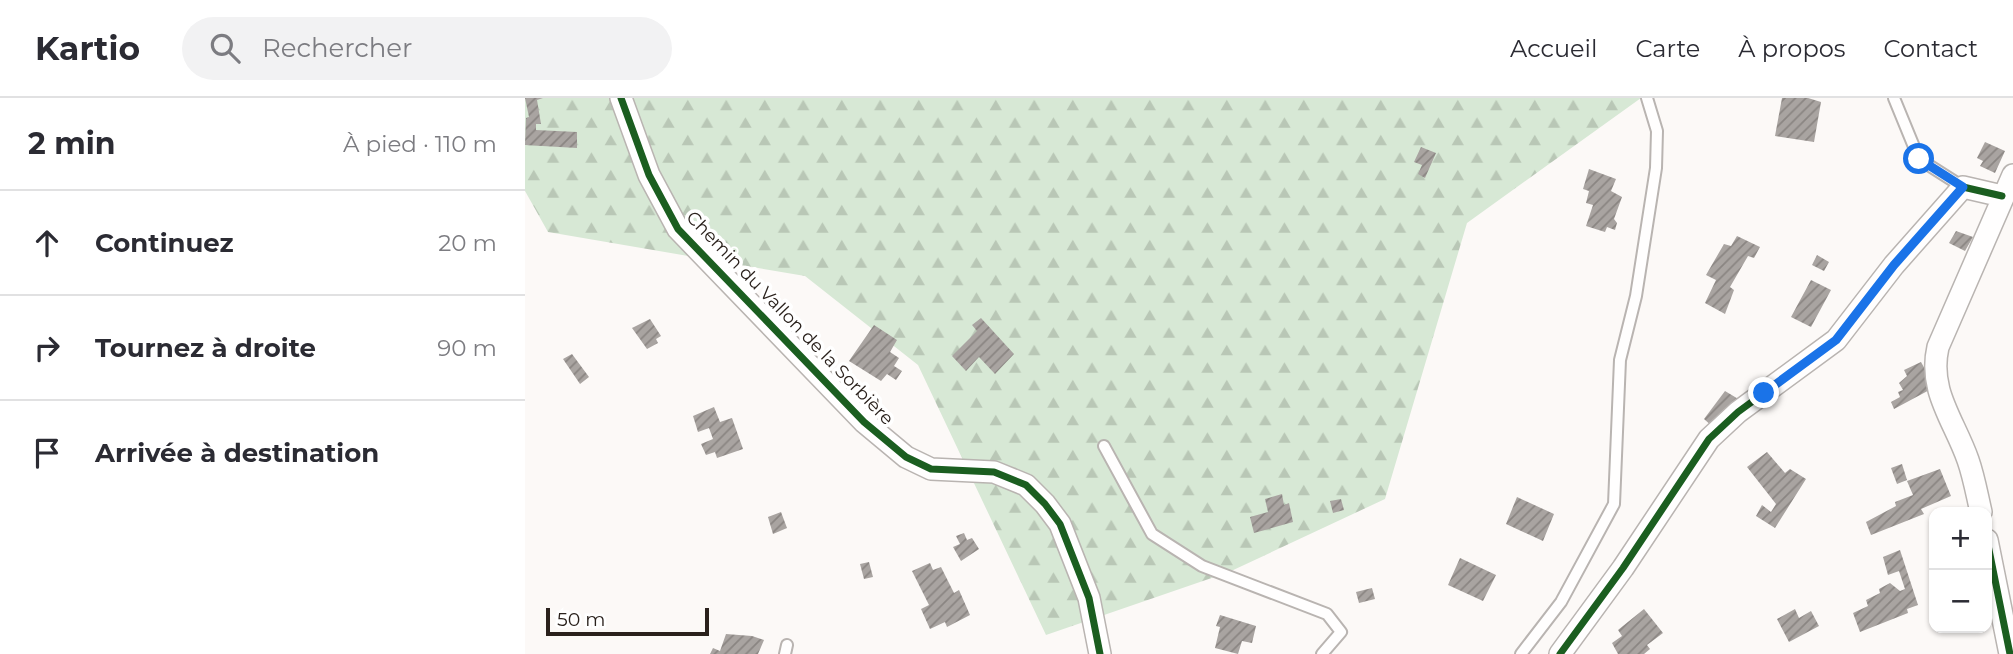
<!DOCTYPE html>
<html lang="fr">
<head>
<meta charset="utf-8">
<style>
	:root { --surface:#fff; --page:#f2f2f3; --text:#2b2b33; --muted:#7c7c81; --line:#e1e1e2 }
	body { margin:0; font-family:Montserrat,sans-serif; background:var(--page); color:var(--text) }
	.controls { position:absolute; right:21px; bottom:21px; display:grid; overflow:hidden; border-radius:14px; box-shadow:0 2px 5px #0004 }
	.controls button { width:63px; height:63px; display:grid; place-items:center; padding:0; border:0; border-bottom:2px solid var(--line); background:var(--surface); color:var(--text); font:35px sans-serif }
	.scale { position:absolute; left:21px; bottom:18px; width:163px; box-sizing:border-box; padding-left:7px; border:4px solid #2a211c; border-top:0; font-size:19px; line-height:24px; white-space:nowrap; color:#2a211c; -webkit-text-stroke:5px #fff; paint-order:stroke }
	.stop { position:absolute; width:21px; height:21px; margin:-16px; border:5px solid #1a73e8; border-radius:50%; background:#fff }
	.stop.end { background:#1a73e8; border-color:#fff; box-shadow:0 2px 7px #0008 }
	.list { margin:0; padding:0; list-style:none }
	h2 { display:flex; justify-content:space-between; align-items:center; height:91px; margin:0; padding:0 28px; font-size:30px }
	h2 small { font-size:23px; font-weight:400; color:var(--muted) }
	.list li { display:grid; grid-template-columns:46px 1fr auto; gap:21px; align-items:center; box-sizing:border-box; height:105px; padding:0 28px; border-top:2px solid var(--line) }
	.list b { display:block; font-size:26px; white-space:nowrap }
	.list em { font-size:23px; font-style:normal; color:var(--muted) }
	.icon { flex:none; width:38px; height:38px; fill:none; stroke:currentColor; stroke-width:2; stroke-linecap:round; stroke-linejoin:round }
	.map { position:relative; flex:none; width:1488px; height:556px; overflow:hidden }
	header { display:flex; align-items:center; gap:42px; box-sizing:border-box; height:98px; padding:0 35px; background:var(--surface); border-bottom:2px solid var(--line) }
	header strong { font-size:33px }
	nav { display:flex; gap:38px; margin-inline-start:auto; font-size:24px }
	.search { width:490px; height:63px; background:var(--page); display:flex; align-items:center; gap:18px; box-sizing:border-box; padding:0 24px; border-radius:38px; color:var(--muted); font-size:26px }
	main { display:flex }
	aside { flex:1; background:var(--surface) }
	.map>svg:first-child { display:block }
	.forest { fill:url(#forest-firs) }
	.building { fill:url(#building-hatch) }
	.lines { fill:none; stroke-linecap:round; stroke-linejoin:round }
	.lane-casing { stroke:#b9b4b1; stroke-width:14 }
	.street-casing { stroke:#b9b4b1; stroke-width:24 }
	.lane { stroke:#fffefe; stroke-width:10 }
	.street { stroke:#fffefe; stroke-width:21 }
	.cycleway-casing { stroke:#fff; stroke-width:11 }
	.cycleway { stroke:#1b5e20; stroke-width:7 }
	.route { stroke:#1a73e8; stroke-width:9 }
	.labels { text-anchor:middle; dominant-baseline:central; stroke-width:7; stroke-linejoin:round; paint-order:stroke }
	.street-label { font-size:18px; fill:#2a211c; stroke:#fff }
</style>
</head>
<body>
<header>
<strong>Kartio</strong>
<div class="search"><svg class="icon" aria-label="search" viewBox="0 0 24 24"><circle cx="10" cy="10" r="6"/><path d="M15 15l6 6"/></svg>Rechercher</div>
<nav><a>Accueil</a><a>Carte</a><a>À propos</a><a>Contact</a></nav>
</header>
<main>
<aside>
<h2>2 min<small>À pied · 110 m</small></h2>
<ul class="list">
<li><svg class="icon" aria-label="ahead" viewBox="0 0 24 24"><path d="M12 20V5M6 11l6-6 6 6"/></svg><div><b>Continuez</b></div><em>20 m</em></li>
<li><svg class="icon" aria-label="right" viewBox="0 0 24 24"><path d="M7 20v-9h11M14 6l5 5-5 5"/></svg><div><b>Tournez à droite</b></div><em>90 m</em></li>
<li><svg class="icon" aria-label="arrive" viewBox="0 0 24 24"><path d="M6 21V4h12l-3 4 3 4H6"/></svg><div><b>Arrivée à destination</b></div></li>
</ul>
</aside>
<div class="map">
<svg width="1488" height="556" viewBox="0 0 1488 556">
	<defs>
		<pattern id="forest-firs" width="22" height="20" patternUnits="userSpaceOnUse" patternTransform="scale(1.75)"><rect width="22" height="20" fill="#d7e8d5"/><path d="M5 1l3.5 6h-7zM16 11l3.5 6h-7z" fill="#b9c7b6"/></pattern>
		<pattern id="building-hatch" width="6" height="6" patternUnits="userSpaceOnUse" patternTransform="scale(1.75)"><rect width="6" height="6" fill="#a9a4a1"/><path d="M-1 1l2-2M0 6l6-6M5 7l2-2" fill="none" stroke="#8a8582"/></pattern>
	</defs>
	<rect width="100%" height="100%" fill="#fcf9f7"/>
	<path class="forest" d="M0 0H1116L942 125 860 401 704 474 521 537 393 267 280 178 23 134 0 93Z"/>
	<path class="building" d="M0 0H18L12 2 16 26H11V32L52 34V50L0 47 1 20 4 19Z
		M1257 0H1283L1296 4 1289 44 1250 38Z
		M1460 44 1480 53 1470 75 1455 68 1458 63 1452 60Z
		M896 49 911 55 900 80 893 76 897 67 889 64Z
		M1064 71 1091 81 1086 93 1097 99 1089 121 1092 125 1090 132 1082 129 1080 134 1061 128 1068 107 1061 105 1064 93 1058 91Z
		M1431 133 1448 139 1440 153 1424 145Z
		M1212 138 1235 149 1229 160 1223 158 1205 189 1209 192 1200 216 1180 205 1191 182 1181 177 1199 146 1206 148Z
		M1292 157 1304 164 1299 173 1287 167Z
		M1286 182 1306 192 1286 229 1266 219Z
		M456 220 489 256 470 276 454 259 441 273 427 258 452 233 447 227Z
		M125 221 136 238 131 241 133 245 122 251 107 230Z
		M349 227 372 242 365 254 374 260 369 268 377 273 371 282 362 276 356 283 324 263Z
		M47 256 64 279 55 286 38 261Z
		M1396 264 1410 289 1369 311 1366 304 1375 299 1373 294 1378 292 1374 285 1382 278 1379 272Z
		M1200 293 1220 305 1188 329 1179 321Z
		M189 309 195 324 207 320 218 351 192 360 190 354 181 357 176 346 188 341 184 330 173 334 168 318Z
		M1242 354 1260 375 1265 371 1281 381 1250 430 1231 418 1237 407 1246 414 1251 406 1222 369Z
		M1377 366 1382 382 1372 386 1366 370Z
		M1415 371 1426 398 1396 411 1399 416 1346 437 1341 424 1371 408 1370 404 1388 397 1382 383Z
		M757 396 759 407 764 405 768 424 729 435 725 419 743 414 740 401Z
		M992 399 1029 416 1018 443 981 426Z
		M816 401 819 412 808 415 805 403Z
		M256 414 262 430 248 436 243 419Z
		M439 435 442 442 447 440 454 451 436 463 428 449 435 446 431 438Z
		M1375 452 1393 507 1382 511 1383 515 1335 534 1328 515 1343 508 1341 502 1355 495 1354 491 1365 485 1375 493 1380 491 1374 473 1363 477 1358 459Z
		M935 460 971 477 958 503 923 487Z
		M344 464 348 479 339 481 335 466Z
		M405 465 408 472 416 469 429 495 434 492 445 517 422 529 420 524 405 531 396 511 404 507 387 473Z
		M847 490 850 501 834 505 831 494Z
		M1119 511 1138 535 1122 547 1125 551 1119 556H1093L1087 545 1097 538 1093 532Z
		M1270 511 1274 520 1286 513 1294 528 1264 544 1252 521Z
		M695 517 731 528 727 545 717 543 713 556 690 550 695 529 691 528Z
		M201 536 227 538 239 542 233 556H185L188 550 195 553Z"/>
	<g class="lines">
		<defs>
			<path id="lane" d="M1369 0 1394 61 1438 89
				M579 348 627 436 677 468 802 516 816 534 797 556
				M260 556 262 547
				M996 556 1036 504 1089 406 1095 262 1111 198 1131 70 1132 33 1122 0"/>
			<path id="street" d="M96 0 124 77 153 131 339 324 381 359 406 371 469 374 501 387 520 406 535 426 564 500 575 556
				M1456 414C1452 397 1449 379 1443 362 1429 322 1403 293 1413 249L1488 77
				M1462 442 1485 556
				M1035 556 1098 470 1184 341 1213 314 1311 242 1369 167 1438 89 1477 98"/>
		</defs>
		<use href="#lane" class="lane-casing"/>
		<use href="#street" class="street-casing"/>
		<use href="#lane" class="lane"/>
		<use href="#street" class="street"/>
		<defs>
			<path id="cycleway" d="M96 0 124 77 153 131 339 324 381 359 406 371 469 374 501 387 520 406 535 426 564 500 575 556
				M1462 442 1485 556
				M1035 556 1098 470 1184 341 1213 314 1311 242 1369 167 1438 89 1477 98"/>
		</defs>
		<use href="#cycleway" class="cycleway-casing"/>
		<use href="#cycleway" class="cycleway"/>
	</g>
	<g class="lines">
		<path class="route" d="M1239 295 1311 242 1369 167 1438 89 1394 61"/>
	</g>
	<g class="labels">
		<g class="street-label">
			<text transform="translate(265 220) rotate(46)">Chemin du Vallon de la Sorbière</text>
		</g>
	</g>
</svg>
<div class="controls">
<button>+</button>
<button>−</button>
</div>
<div class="scale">50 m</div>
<div class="stop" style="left:1394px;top:61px"></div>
<div class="stop end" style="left:1239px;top:295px"></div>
</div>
</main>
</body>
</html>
